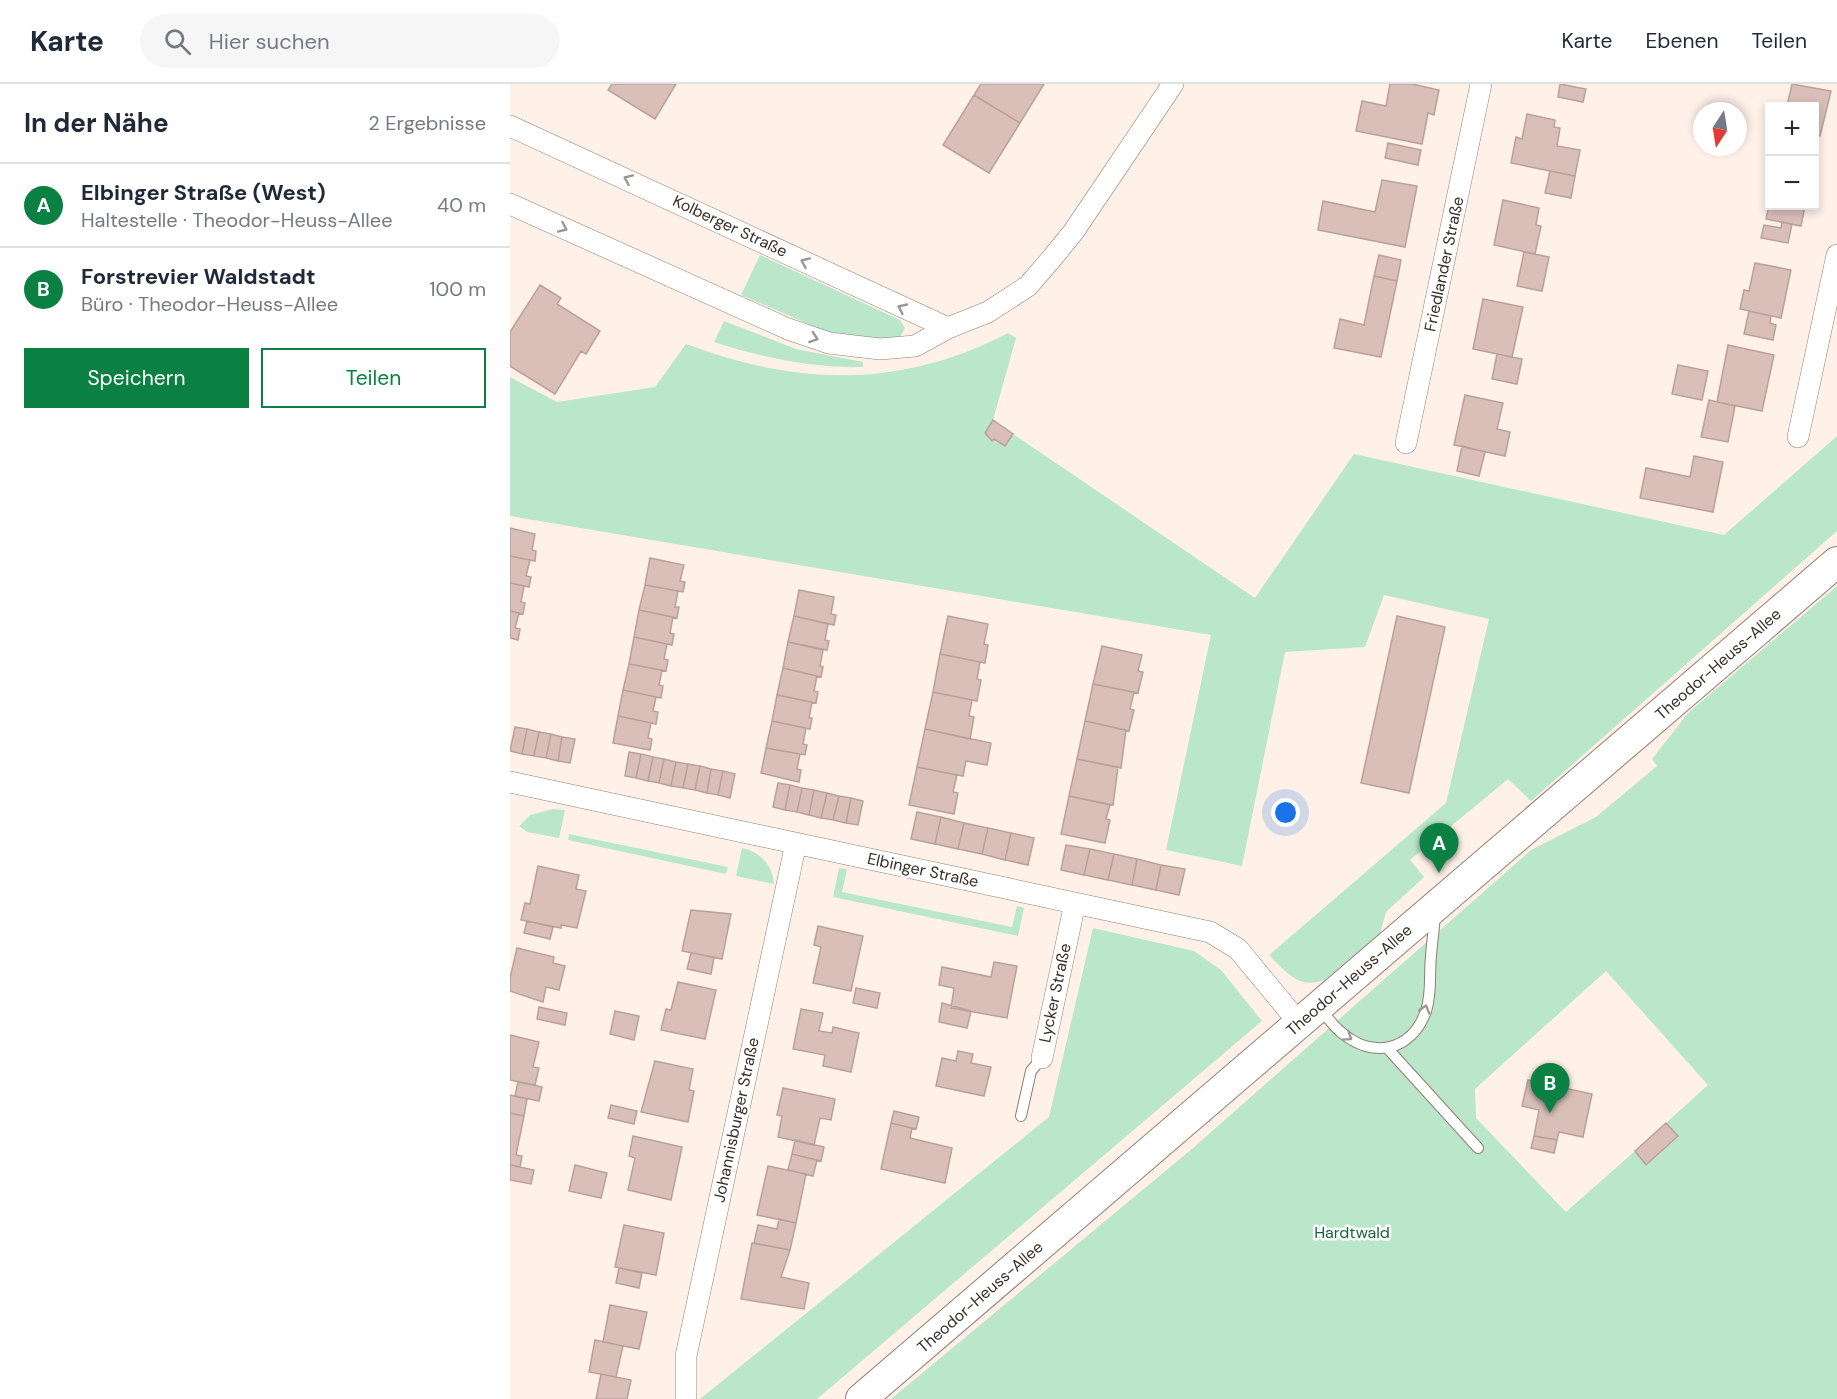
<!DOCTYPE html>
<html lang="de">
<head>
<meta charset="utf-8">
<style>
	:root { --surface:#fff; --page:#f6f6f7; --text:#1f2937; --muted:#747a83; --line:#e0e1e3; --accent:#0b8043 }
	body { margin:0; font-family:"DM Sans",sans-serif; background:var(--page); color:var(--text) }
	.controls { position:absolute; right:18px; top:18px; display:grid; overflow:hidden; border-radius:0px; box-shadow:0 3px 9px #0003 }
	.controls button { width:54px; height:54px; display:grid; place-items:center; padding:0; border:0; border-bottom:2px solid var(--line); background:var(--surface); color:var(--text); font:30px sans-serif }
	.compass { position:absolute; left:1183px; top:18px; width:54px; height:54px; border-radius:50%; background:var(--surface); box-shadow:0 3px 9px #0003; rotate:192deg }
	.you { position:absolute; left:776px; top:729px; width:21px; height:21px; margin:-15px; border:4px solid #fff; border-radius:50%; background:#1a73e8; box-shadow:0 0 0 9px #1a73e833 }
	.badge { display:grid; place-items:center; width:39px; height:39px; border-radius:50%; background:var(--accent); color:#fff; font-size:20px; font-weight:700 }
	.pin { position:absolute; translate:-50% -50px; filter:drop-shadow(0 2px 3px #0008) }
	.pin::after { content:''; position:absolute; top:32px; width:21px; height:18px; background:inherit; clip-path:polygon(0 0,100% 0,50% 100%) }
	.list { margin:0; padding:0; list-style:none }
	h2 { display:flex; justify-content:space-between; align-items:center; height:78px; margin:0; padding:0 24px; font-size:26px }
	h2 small { font-size:20px; font-weight:400; color:var(--muted) }
	.list li { display:grid; grid-template-columns:39px 1fr auto; gap:18px; align-items:center; box-sizing:border-box; height:84px; padding:0 24px; border-top:2px solid var(--line) }
	.list b { display:block; font-size:22px; white-space:nowrap }
	.list p { margin:0; font-size:20px; white-space:nowrap; color:var(--muted) }
	.list em { font-size:20px; font-style:normal; color:var(--muted) }
	.actions { display:flex; gap:12px; padding:18px 24px }
	.actions a { flex:1; padding:14px 0; border:2px solid var(--accent); border-radius:0px; text-align:center; font-size:21px; color:var(--accent) }
	.actions .main { background:var(--accent); color:#fff }
	.icon { flex:none; width:33px; height:33px; fill:none; stroke:currentColor; stroke-width:2; stroke-linecap:round; stroke-linejoin:round }
	.map { position:relative; flex:none; width:1327px; height:1315px; overflow:hidden }
	header { display:flex; align-items:center; gap:36px; box-sizing:border-box; height:84px; padding:0 30px; background:var(--surface); border-bottom:2px solid var(--line) }
	header strong { font-size:28px }
	nav { display:flex; gap:33px; margin-inline-start:auto; font-size:21px }
	.search { width:420px; height:54px; background:var(--page); display:flex; align-items:center; gap:15px; box-sizing:border-box; padding:0 21px; border-radius:33px; color:var(--muted); font-size:22px }
	main { display:flex }
	aside { flex:1; background:var(--surface) }
	.map>svg:first-child { display:block }
	.green { fill:#bae6ca; fill-rule:evenodd }
	.building { fill:#dabfb9; stroke:#baa09a; stroke-width:1.5 }
	.lines { fill:none; stroke-linecap:round; stroke-linejoin:round }
	.service-casing { stroke:#917e6f; stroke-width:12 }
	.minor-casing { stroke:#917e6f; stroke-width:22 }
	.secondary-casing { stroke:#917e6f; stroke-width:32 }
	.service { stroke:#fff; stroke-width:10 }
	.minor { stroke:#fff; stroke-width:21 }
	.secondary { stroke:#fff; stroke-width:30 }
	.oneway { stroke:#9b9694 }
	.labels { text-anchor:middle; dominant-baseline:central; stroke-width:5; stroke-linejoin:round; paint-order:stroke }
	.street-label { font-size:16px; fill:#372e28; stroke:#fff }
	.park-label { font-size:16px; fill:#1c613e; stroke:#fff }
</style>
</head>
<body>
<header>
<strong>Karte</strong>
<div class="search"><svg class="icon" aria-label="search" viewBox="0 0 24 24"><circle cx="10" cy="10" r="6"/><path d="M15 15l6 6"/></svg>Hier suchen</div>
<nav><a>Karte</a><a>Ebenen</a><a>Teilen</a></nav>
</header>
<main>
<aside>
<h2>In der Nähe<small>2 Ergebnisse</small></h2>
<ul class="list">
<li><span class="badge">A</span><div><b>Elbinger Straße (West)</b><p>Haltestelle · Theodor-Heuss-Allee</p></div><em>40 m</em></li>
<li><span class="badge">B</span><div><b>Forstrevier Waldstadt</b><p>Büro · Theodor-Heuss-Allee</p></div><em>100 m</em></li>
</ul>
<div class="actions"><a class="main">Speichern</a><a>Teilen</a></div>
</aside>
<div class="map">
<svg width="1327" height="1315" viewBox="0 0 1327 1315">
	<rect width="100%" height="100%" fill="#fff1e8"/>
	<path class="green" d="M250 171 390 236 395 244 389 255H372L317 248 231 211Z
		M214 237 286 265 353 278V283C301 284 253 274 204 258Z
		M498 249 506 254 483 336 475 349 480 352 479 354 495 362 503 350 745 514 844 370 1214 451 1327 352V447L1021 717 998 695 900 776 914 793 876 828 870 850 816 895C790 907 776 888 759 871L936 719 979 535 874 511 855 563 775 568 732 782 656 766 701 551 0 432V293L47 318 145 303 176 260C288 302 390 305 498 249Z
		M1327 502V1315H381L683 1064 1021 766 1086 733 1147 682 1142 675 1178 629ZM1096 887 1198 1001 1156 1039 1168 1053 1137 1081 1125 1067 1056 1128 966 1034 965 1005Z
		M43 725 55 726 49 754 17 748 9 742 20 731Z
		M59 750 218 783 216 790 58 756Z
		M232 764C250 768 263 781 264 800L226 792Z
		M329 784 337 785 332 808 502 843 507 822 514 824 508 852 323 813Z
		M583 844 684 867 711 886 752 937 307 1315H190L539 1033Z"/>
	<path class="building" d="M102 0H166L145 35 98 6Z
		M471 0H534L510 39 464 11Z
		M880 0H902L929 6 924 31 918 29 912 60 846 47 852 17 876 22Z
		M1050 0 1076 5 1073 18 1048 13Z
		M1282 0 1321 7 1310 52 1304 50V22H1277Z
		M464 11 510 39 479 89 433 61Z
		M1017 30 1045 36 1044 43 1050 44 1047 62 1070 66 1065 92 1001 79 1006 53 1012 55Z
		M878 59 911 66 908 81 875 74Z
		M1040 87 1065 92 1061 114 1035 109Z
		M872 96 907 102 895 163 808 146 813 117 865 128Z
		M993 116 1029 124 1026 141 1031 142 1025 170 984 161Z
		M1260 116V122H1295L1291 142 1256 135Z
		M1272 138 1282 140 1278 159 1251 154 1254 141 1271 144Z
		M1014 168 1039 173 1032 207 1007 202Z
		M869 171 891 176 887 197 864 192Z
		M1245 179 1281 186 1271 234 1230 225 1234 206 1239 207Z
		M864 192 887 197 871 273 824 264 830 235 854 241Z
		M30 201 51 214 47 220 90 247 76 270 71 267 45 310 0 282V248Z
		M973 215 1013 223 1002 273 963 265Z
		M1239 227 1261 232 1260 239 1266 241 1263 256 1234 250Z
		M1218 261 1264 271 1252 327 1207 318Z
		M987 270 1012 275 1007 300 982 295Z
		M1168 281 1198 287 1192 316 1162 310Z
		M955 311 993 319 987 345 1000 348 995 372 944 361Z
		M1199 316 1225 322 1218 358 1191 353Z
		M483 336 503 350 495 362 484 355 482 357 475 349Z
		M952 362 975 368 969 392 947 387Z
		M1184 372 1213 378 1203 428 1130 414 1136 384 1180 393Z
		M0 444 25 450 22 466 26 467 25 477 0 472Z
		M0 472 20 476 16 492 21 493 19 503 0 499Z
		M140 474 174 481 170 497 175 498 173 508 135 501Z
		M0 499 14 502 11 518 15 519 13 530 0 527Z
		M135 501 168 507 165 523H169L167 534 129 526Z
		M289 506 324 513 321 530 326 531 324 541 284 532Z
		M129 526 163 533 160 549 164 550 162 561 124 553Z
		M0 527 9 529 5 544 10 545 8 556 0 554Z
		M284 532 318 540 315 556 319 557 317 566 278 558Z
		M438 532 478 540 474 560 478 561 475 579 430 570Z
		M887 532 935 543 899 709 851 699Z
		M124 553 157 560 154 575 158 576 156 587 119 580Z
		M278 558 313 566 310 582 313 583 311 593 273 584Z
		M592 562 632 571 628 587 633 588 628 609 583 600Z
		M430 570 470 578 467 595 471 596 467 617 423 608Z
		M119 580 152 586 149 601 153 602 151 614 113 606Z
		M273 584 307 592 304 607 308 608 306 619 267 611Z
		M583 600 624 608 620 625 624 626 619 647 575 637Z
		M113 606 146 613 143 627 148 628 146 640 108 632Z
		M423 608 462 616 459 632 464 633 460 655 415 645Z
		M267 611 302 618 299 634H302L300 645 262 637Z
		M108 632 141 639 138 654 142 655 140 666 103 659Z
		M262 637 296 644 293 660 297 661 295 671 256 664Z
		M575 637 616 646 611 684 567 675Z
		M5 643 17 645 12 670 0 667Z
		M17 645 29 648 24 672 12 670Z
		M415 645 481 659 477 681 456 677 453 692 407 683Z
		M29 648 41 650 36 674 24 672Z
		M41 650 52 653 48 677 36 674Z
		M52 653 65 655 60 679 48 677Z
		M256 664 290 670 287 685 291 686 289 698 251 689Z
		M119 668 131 670 126 694 115 692Z
		M131 670 143 673 138 697 126 694Z
		M143 673 154 675 149 699 138 697Z
		M154 675 166 678 161 702 149 699Z
		M567 675 608 683 603 721 559 712Z
		M166 678 178 680 173 704 161 702Z
		M178 680 190 682 185 706 173 704Z
		M190 682 201 685 197 709 185 706Z
		M407 683 447 691 443 708 448 709 444 730 399 721Z
		M201 685 213 687 208 711 197 709Z
		M213 687 225 690 220 714 208 711Z
		M268 699 280 701 275 726 263 723Z
		M280 701 292 704 287 728 275 726Z
		M292 704 304 706 299 731 287 728Z
		M304 706 317 709 311 734 299 731Z
		M317 709 329 712 323 736 311 734Z
		M329 712 341 714 336 739 323 736Z
		M559 712 600 721 596 735 600 736 595 759 551 750Z
		M341 714 353 717 348 741 336 739Z
		M407 728 431 733 425 760 401 755Z
		M431 733 454 739 448 765 425 760Z
		M454 739 478 744 472 770 448 765Z
		M478 744 501 749 495 776 472 770Z
		M501 749 524 754 518 781 495 776Z
		M556 761 580 765 574 791 551 786Z
		M580 765 604 770 598 796 574 791Z
		M604 770 627 775 622 801 598 796Z
		M627 775 651 781 646 806 622 801Z
		M651 781 675 785 669 811 646 806Z
		M28 782 69 791 66 805 76 807 67 844 51 841V844L11 836 15 819 20 820Z
		M181 826 221 830 212 875 172 867Z
		M17 837 43 843 40 855 14 849Z
		M308 842 353 852 341 907 303 899 311 863 304 861Z
		M7 864 44 873 43 879 55 882 49 906 36 903 33 918 0 907V894Z
		M181 869 204 873 201 890 177 885Z
		M484 878 507 882 497 934 441 924 444 904 429 901 432 883 481 893Z
		M168 898 206 906 195 955 151 946 156 925 161 926Z
		M346 904 370 909 367 924 343 919Z
		M432 919 461 927 457 944 429 938Z
		M29 923 57 929 55 941 27 935Z
		M291 925 313 929 309 947 322 949 323 943 349 949 341 988 313 982 315 971 283 965Z
		M105 927 129 932 124 956 100 950Z
		M0 951 29 958 23 983 29 984 25 1001 0 996Z
		M448 967 463 970 461 979 481 983 474 1012 426 1002 432 974 446 977Z
		M145 977 183 985 179 1006 184 1007 178 1038 131 1028Z
		M1018 996 1082 1010 1073 1053 1049 1048 1047 1056 1024 1052 1029 1026 1012 1022Z
		M8 998 32 1003 29 1017 5 1012Z
		M273 1004 325 1015 321 1036 310 1034 304 1061 268 1053 272 1032 267 1031Z
		M0 1011 17 1015 14 1032 0 1029Z
		M101 1021 127 1027 124 1040 98 1034Z
		M384 1027 409 1033 406 1045 381 1039Z
		M0 1029 14 1032 6 1071 12 1072 10 1083 0 1081Z
		M381 1039 402 1044 400 1054 442 1064 435 1099 371 1085Z
		M1156 1039 1168 1052 1136 1081 1125 1067Z
		M123 1052 172 1063 161 1116 118 1106 125 1074 119 1072Z
		M1024 1052 1047 1056 1044 1069 1021 1064Z
		M285 1056 314 1063 311 1077 282 1070Z
		M282 1070 307 1076 303 1092 278 1086Z
		M0 1081 24 1086 21 1100 0 1096Z
		M65 1081 97 1089 91 1114 59 1107Z
		M258 1082 296 1090 286 1139 247 1131Z
		M269 1135 286 1139 280 1166 244 1159 248 1141 267 1145Z
		M114 1141 154 1149 146 1191 105 1183Z
		M242 1159 280 1166 271 1193 299 1199 294 1225 231 1215Z
		M109 1184 132 1189 129 1204 106 1199Z
		M100 1221 137 1228 129 1265 93 1258Z
		M85 1256 113 1262 106 1293 79 1288Z
		M91 1290 121 1296 117 1315H86Z"/>
	<g class="lines">
		<defs>
			<path id="service" d="M810 925C817 932 823 942 832 949 863 975 902 967 916 927 922 909 919 891 921 872 922 858 924 845 925 831
				M878 965 968 1064
				M511 1032 521 987 532 974"/>
			<path id="minor" d="M0 42 438 244
				M0 120 278 245 319 259 370 265 405 262 438 244 478 228 518 202 543 173 564 147 663 0
				M1288 353 1327 171
				M896 359 971 0
				M0 698 700 848 728 865 789 939
				M532 974 565 819
				M176 1313V1272L286 759"/>
			<path id="secondary" d="M351 1315 1327 478"/>
		</defs>
		<use href="#service" class="service-casing"/>
		<use href="#minor" class="minor-casing"/>
		<use href="#secondary" class="secondary-casing"/>
		<use href="#service" class="service"/>
		<use href="#minor" class="minor"/>
		<use href="#secondary" class="secondary"/>
	</g>
	<defs><path id="oneway-chevron" d="M-2-3.5L2.5 0L-2 3.5" fill="none" stroke-width="1.6" stroke-linecap="round" stroke-linejoin="round" transform="scale(1.5)"/></defs>
	<g class="oneway">
		<use href="#oneway-chevron" transform="translate(118 95) rotate(-156)"/>
		<use href="#oneway-chevron" transform="translate(53 144) rotate(24)"/>
		<use href="#oneway-chevron" transform="translate(295 178) rotate(-156)"/>
		<use href="#oneway-chevron" transform="translate(392 224) rotate(-155)"/>
		<use href="#oneway-chevron" transform="translate(304 254) rotate(19)"/>
		<use href="#oneway-chevron" transform="translate(915 925) rotate(-74)"/>
		<use href="#oneway-chevron" transform="translate(838 953) rotate(34)"/>
	</g>
	<g class="labels">
		<g class="street-label">
			<text transform="translate(220 142) rotate(25)">Kolberger Straße</text>
			<text transform="translate(934 180) rotate(-78)">Friedlander Straße</text>
			<text transform="translate(1208 580) rotate(-41)">Theodor-Heuss-Allee</text>
			<text transform="translate(413 786) rotate(12)">Elbinger Straße</text>
			<text transform="translate(839 896) rotate(-41)">Theodor-Heuss-Allee</text>
			<text transform="translate(545 909) rotate(-78)">Lycker Straße</text>
			<text transform="translate(226 1036) rotate(-78)">Johannisburger Straße</text>
			<text transform="translate(470 1213) rotate(-41)">Theodor-Heuss-Allee</text>
		</g>
		<g class="park-label">
			<text x="842" y="1148">Hardtwald</text>
		</g>
	</g>
</svg>
<div class="controls">
<button>+</button>
<button>−</button>
</div>
<svg class="compass" viewBox="-18 -18 36 36"><path d="M0-13l5 13h-10z" fill="#e53935"/><path d="M0 13l5-13h-10z" fill="#747a83"/></svg>
<div class="you"></div>
<div class="pin badge" style="left:929px;top:789px">A</div>
<div class="pin badge" style="left:1040px;top:1029px">B</div>
</div>
</main>
</body>
</html>
